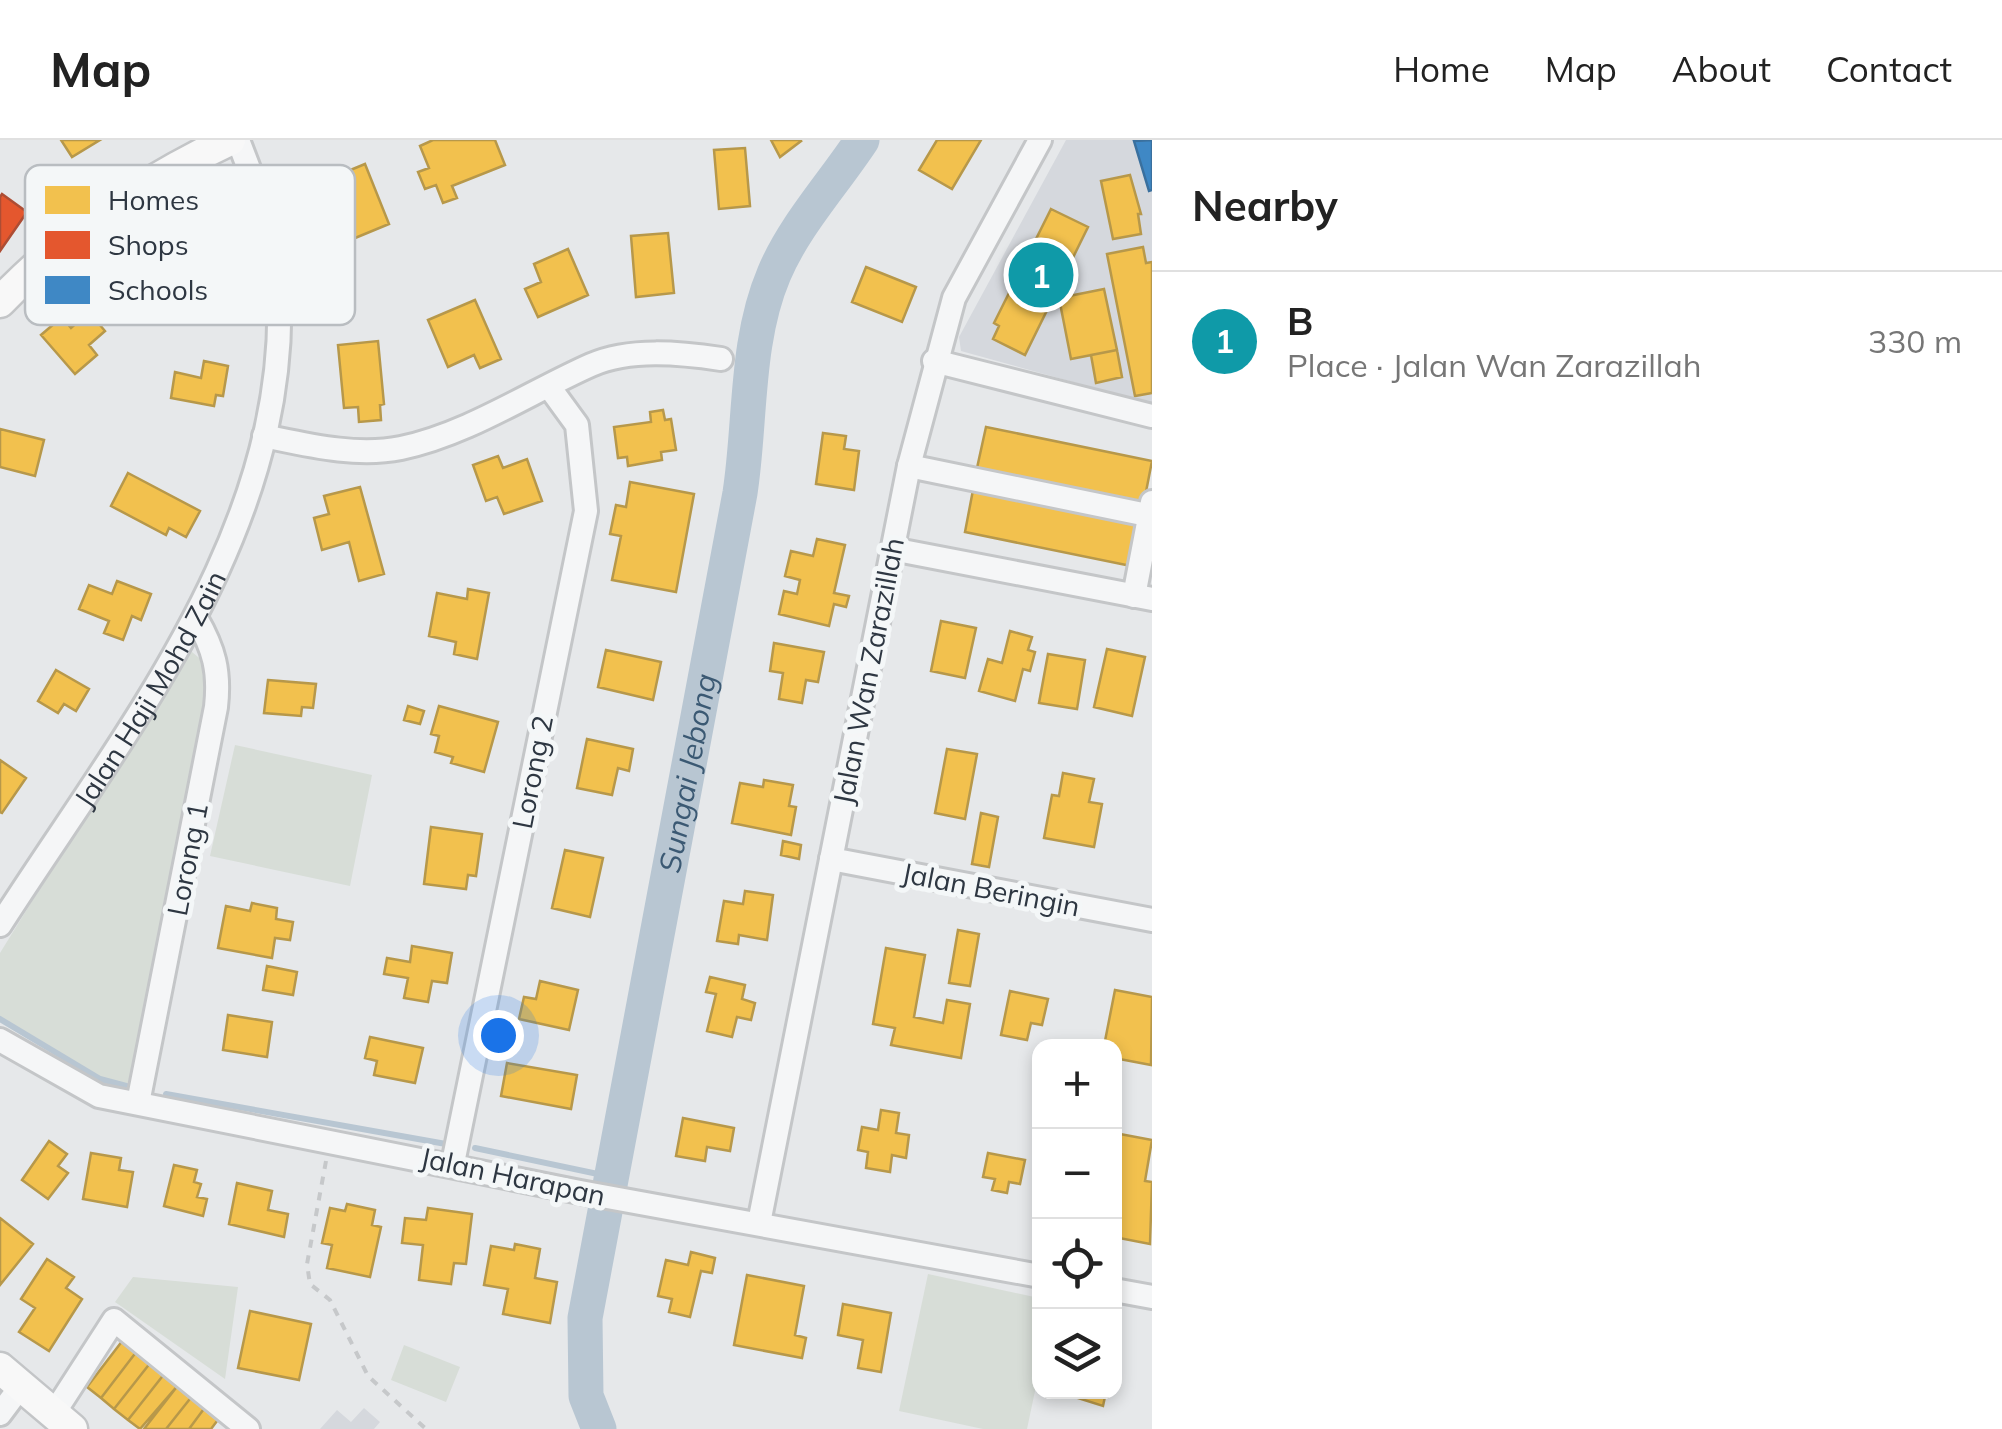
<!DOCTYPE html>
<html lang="en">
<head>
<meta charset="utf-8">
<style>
	:root { --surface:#fff; --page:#f2f2f2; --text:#222; --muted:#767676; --line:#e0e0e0; --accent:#6e757d }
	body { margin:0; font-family:Mulish,sans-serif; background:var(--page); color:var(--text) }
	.controls { position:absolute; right:30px; bottom:30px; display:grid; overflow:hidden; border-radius:20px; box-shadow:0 5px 15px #0003 }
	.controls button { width:90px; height:90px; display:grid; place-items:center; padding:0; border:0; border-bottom:2px solid var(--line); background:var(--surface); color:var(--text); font:50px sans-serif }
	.you { position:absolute; left:498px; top:895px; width:35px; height:35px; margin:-25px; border:8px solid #fff; border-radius:50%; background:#1a73e8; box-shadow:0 0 0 15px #1a73e833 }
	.badge { display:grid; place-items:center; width:65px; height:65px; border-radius:50%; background:var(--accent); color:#fff; font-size:32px; font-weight:700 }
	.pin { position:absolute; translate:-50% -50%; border:5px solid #fff; box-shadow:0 2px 10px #0006 }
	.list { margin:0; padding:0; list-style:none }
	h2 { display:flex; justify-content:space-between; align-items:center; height:130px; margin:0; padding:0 40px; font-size:42px }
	h2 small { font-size:32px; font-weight:400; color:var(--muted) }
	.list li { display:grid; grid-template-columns:65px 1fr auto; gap:30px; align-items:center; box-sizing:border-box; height:140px; padding:0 40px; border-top:2px solid var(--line) }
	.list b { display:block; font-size:38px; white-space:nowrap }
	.list p { margin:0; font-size:32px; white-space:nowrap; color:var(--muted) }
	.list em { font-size:32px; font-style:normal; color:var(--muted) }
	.icon { flex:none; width:55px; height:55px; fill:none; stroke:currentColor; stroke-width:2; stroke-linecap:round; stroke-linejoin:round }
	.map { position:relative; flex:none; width:1152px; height:1289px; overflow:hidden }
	header { display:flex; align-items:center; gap:60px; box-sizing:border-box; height:140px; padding:0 50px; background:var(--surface); border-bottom:2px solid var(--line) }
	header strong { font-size:48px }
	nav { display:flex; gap:55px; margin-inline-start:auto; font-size:35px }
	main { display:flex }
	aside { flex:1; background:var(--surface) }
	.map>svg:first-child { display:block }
	.built { fill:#d5d8dd }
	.green { fill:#d7ddd7 }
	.homes { fill:#f2c14e; stroke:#b7984a; stroke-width:2.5 }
	.shops { fill:#e4572e; stroke:#ad4d34; stroke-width:2.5 }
	.schools { fill:#3f88c5; stroke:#3a709e; stroke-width:2.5 }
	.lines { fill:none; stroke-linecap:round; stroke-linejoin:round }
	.stream { stroke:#b8c6d2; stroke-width:6 }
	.river { stroke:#b8c6d2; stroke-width:35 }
	.minor-casing { stroke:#c4c6c8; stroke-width:28 }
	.major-casing { stroke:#c3c5c7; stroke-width:35 }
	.path { stroke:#c6c8ca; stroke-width:4; stroke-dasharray:8 8; stroke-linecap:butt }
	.minor { stroke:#f5f6f7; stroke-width:22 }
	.major { stroke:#f8f8f8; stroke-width:30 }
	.labels { text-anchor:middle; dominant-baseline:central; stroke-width:10; stroke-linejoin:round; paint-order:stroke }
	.street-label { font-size:28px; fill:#2e3742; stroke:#f4f7f8 }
	.water-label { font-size:30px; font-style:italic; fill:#3b5973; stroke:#f4f7f8 }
	.key { fill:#f4f7f8; stroke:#b9bdc1; stroke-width:2.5 }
	.key-label { font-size:28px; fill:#2e3742 }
</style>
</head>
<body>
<header>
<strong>Map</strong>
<nav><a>Home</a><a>Map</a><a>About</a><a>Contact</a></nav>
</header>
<main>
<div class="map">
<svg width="1152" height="1289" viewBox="0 0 1152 1289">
	<rect width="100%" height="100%" fill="#e6e8ea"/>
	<path class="built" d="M1066 0H1152V264L961 211 959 197Z
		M364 1268 380 1282 374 1289H320L337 1270 351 1282Z"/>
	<path class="green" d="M192 512 204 522 206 549 137 914 127 945 100 937 0 878V813L184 515Z
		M235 605 372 635 350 746 210 716Z
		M928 1134 1039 1158V1232L1027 1289H983L899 1271Z
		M133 1137 238 1147 225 1239 115 1162Z
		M404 1205 460 1227 446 1262 391 1240Z"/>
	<path class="homes" d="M61 0H100L72 17Z
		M433 0H495L505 25 452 46 457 58 443 63 436 45 425 49 418 32 429 28 420 6Z
		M771 0H800L801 1 780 17Z
		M937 0H981L952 49 919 30Z
		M745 8 750 66 719 69 714 10Z
		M365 24 389 84 343 103 319 43Z
		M1130 35 1141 74H1138L1141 94 1113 99 1101 41Z
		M1051 69 1088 87 1025 215 993 199 999 186 994 183Z
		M668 93 674 153 636 157 631 96Z
		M1143 107 1146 123 1152 122V253L1135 256 1107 114Z
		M568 109 588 155 538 177 525 149 541 142 534 124Z
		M866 127 916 147 902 182 852 162Z
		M1104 149 1117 210 1071 219 1059 158Z
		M475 160 501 219 480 228 474 215 448 227 428 180Z
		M89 172 105 191 89 205 97 215 75 234 41 195 62 177 71 188Z
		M378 201 384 264 380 265 381 280 359 282 358 267 344 268 338 205Z
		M1117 210 1122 237 1096 243 1091 215Z
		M204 221 228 226 223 256 216 255 214 266 171 258 175 232 201 238Z
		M663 270 665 280 671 279 676 310 661 312 662 320 628 326 627 317 618 318 614 287 651 282 650 272Z
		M986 287 1152 321 1144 362 977 328Z
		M0 289 44 300 35 336 0 327Z
		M823 293 846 296 844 309 859 311 854 350 816 344Z
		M498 316 503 328 527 319 542 361 504 374 497 357 486 361 473 325Z
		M128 333 200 371 186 397 169 388 166 395 111 366Z
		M630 342 694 354 676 452 612 440 621 396 610 394 616 365 626 367Z
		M360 347 384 434 359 441 349 402 322 410 314 378 329 374 324 356Z
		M973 350 1139 384 1131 426 965 392Z
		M817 399 845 405 834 453 849 456 846 467 834 464 829 486 779 474 784 451 797 454 800 440 785 436 791 411 813 416Z
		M117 441 151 454 141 480 132 476 123 500 104 493 109 481 79 469 89 445 112 454Z
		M468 449 489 453 477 519 454 514 456 502 429 496 437 453 467 459Z
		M941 481 976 488 965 538 931 531Z
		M1010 491 1032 497 1028 510 1035 512 1030 531 1023 529 1015 561 979 551 988 519 1002 523Z
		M774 503 824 512 818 542 806 540 802 563 779 559 783 533 770 531Z
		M1107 509 1145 517 1132 576 1094 567Z
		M606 510 661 522 653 560 598 547Z
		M1048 514 1085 520 1077 569 1039 563Z
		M56 530 89 549 76 571 64 564 58 573 38 561Z
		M268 540 316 544 313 568 302 567 301 576 264 573Z
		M408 566 424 571 420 584 404 580Z
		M439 566 498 582 484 632 451 623 453 617 435 612 439 596 431 594Z
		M587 599 633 609 629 631 618 628 612 655 577 648Z
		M947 609 977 614 965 679 935 673Z
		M0 620 26 638 2 673 0 672Z
		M1063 633 1094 639 1089 662 1102 664 1094 707 1044 698 1052 655 1059 656Z
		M764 640 793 645 789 666 796 667 791 695 732 683 740 643 763 647Z
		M981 673 998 677 989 727 972 724Z
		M431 687 482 694 476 736 468 735 466 749 424 744Z
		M783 701 801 705 799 719 781 715Z
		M565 710 603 718 590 777 552 768Z
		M745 751 773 755 767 800 739 795 738 804 717 801 724 761 743 764Z
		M252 763 277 768 276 779 293 782 290 800 275 798 272 818 218 808 226 766 250 771Z
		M958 790 979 794 970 846 949 843Z
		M412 806 452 813 447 843 432 841 428 862 404 858 408 838 384 834 387 818 410 822Z
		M886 808 925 815 914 877 943 883 947 860 970 864 961 918 891 905 895 888 873 884Z
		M267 826 297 832 293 855 263 850Z
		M710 837 745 845 742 859 755 863 751 880 737 877 732 897 707 891 716 854 706 852Z
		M540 841 578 850 569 890 519 879 524 857 536 859Z
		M1115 850 1152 857 1151 925 1114 918V906H1104Z
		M1010 851 1048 859 1042 885 1031 883 1027 900 1001 895Z
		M228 875 272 882 267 917 223 910Z
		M370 897 423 908 415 943 374 935 377 921 365 918Z
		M507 923 577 935 571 969 501 956Z
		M881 970 899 973 896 993 909 995 906 1018 892 1015 890 1032 866 1028 868 1012 858 1010 862 987 878 990Z
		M683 978 734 988 730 1011 707 1007 705 1021 676 1016Z
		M1120 994 1152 1000 1145 1041 1152 1042 1150 1104 1114 1097V1003L1118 1004Z
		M49 1001 67 1014 58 1026 68 1033 48 1059 22 1040Z
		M91 1013 121 1018 119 1030 133 1032 127 1067 83 1059Z
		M988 1013 1025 1020 1020 1044 1009 1042 1007 1053 992 1050 995 1039 983 1037Z
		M174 1025 197 1030 194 1042 201 1044 197 1057 207 1059 203 1076 164 1066Z
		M237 1043 272 1051 268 1070 288 1074 284 1097 229 1084Z
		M347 1064 375 1070 372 1085 381 1087 370 1137 327 1128 332 1105 322 1103 330 1068 345 1071Z
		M428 1068 472 1074 466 1124 454 1123 451 1144 419 1140 423 1105 402 1103 405 1078 426 1080Z
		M0 1078 33 1104 0 1145Z
		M515 1104 540 1109 535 1138 557 1142 550 1183 503 1174 508 1149 484 1145 491 1106 514 1110Z
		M691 1112 715 1118 712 1133 701 1131 690 1177 669 1172 672 1159 658 1156 666 1120 688 1125Z
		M47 1119 74 1137 66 1148 82 1159 49 1211 19 1192 35 1168 21 1159Z
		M747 1135 804 1146 795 1195 806 1198 802 1218 734 1205Z
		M843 1164 891 1173 881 1232 858 1228 863 1200 838 1195Z
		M250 1171 311 1184 299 1240 238 1228Z
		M123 1200 137 1211 101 1258 87 1247Z
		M137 1211 151 1222 114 1269 101 1258Z
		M151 1222 165 1233 128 1280 114 1269Z
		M165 1233 179 1244 140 1289 128 1280Z
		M179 1244 193 1255 166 1289H144Z
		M1059 1252H1106L1103 1266Z
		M193 1255 206 1266 189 1289H166Z
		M206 1266 220 1277 211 1289H189Z"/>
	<path class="shops" d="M2 54 27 72 0 111V57Z"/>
	<path class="schools" d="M1152 0V50L1149 51 1134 1Z"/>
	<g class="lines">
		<path class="stream" d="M0 879 100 939 130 947
			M166 954 446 1004
			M475 1008 612 1037"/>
		<path class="river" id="s1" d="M599 1289 586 1256 585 1178 740 353C751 282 745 202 774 134 794 86 833 44 862 0"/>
		<defs>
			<g id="minor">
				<path d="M934 221 1152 276"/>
				<path d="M264 296C308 305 356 317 401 308 468 294 530 252 591 225 630 208 680 213 721 219"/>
				<path d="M909 326 1152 376"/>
				<path d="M892 409 1152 459"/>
				<path d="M1134 456 1152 362"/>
				<path d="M831 719 1152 780"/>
				<path id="s2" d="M0 785C125 590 296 385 278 137 274 89 255 45 238 0"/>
				<path d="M0 900 99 956 580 1052 1040 1136"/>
				<path d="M138 963 216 567C220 531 214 509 196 478"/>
				<path d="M453 1023 586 371 577 285 550 248"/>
				<path d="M759 1083 909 326 954 158 1040 0"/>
				<path d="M1114 1150 1152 1157"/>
				<path d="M54 1273 114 1180 248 1289"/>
				<path d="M0 1274 21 1246"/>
			</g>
			<path id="major" d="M0 162C67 92 142 42 230 0
				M0 1228 72 1289"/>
		</defs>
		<use href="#minor" class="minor-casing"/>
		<use href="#major" class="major-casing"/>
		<path class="path" d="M326 1021 307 1124 310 1144 330 1160 368 1236 426 1289"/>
		<use href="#minor" class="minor"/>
		<use href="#major" class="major"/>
	</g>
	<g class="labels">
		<g class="street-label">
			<text transform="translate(868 531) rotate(-79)">Jalan Wan Zarazillah</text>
			<text stroke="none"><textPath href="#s2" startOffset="280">Jalan Haji Mohd Zain</textPath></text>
			<text transform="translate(532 632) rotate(-79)">Lorong 2</text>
			<text transform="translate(187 719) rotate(-79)">Lorong 1</text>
			<text transform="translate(991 749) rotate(11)">Jalan Beringin</text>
			<text transform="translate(513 1036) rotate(12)">Jalan Harapan</text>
		</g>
		<g class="water-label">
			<text stroke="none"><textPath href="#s1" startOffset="668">Sungai Jebong</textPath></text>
		</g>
	</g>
	<rect x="25" y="25" width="330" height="160" rx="15" class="key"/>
	<rect x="45" y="46" width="45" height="28" fill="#f2c14e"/>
	<rect x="45" y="91" width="45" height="28" fill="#e4572e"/>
	<rect x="45" y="136" width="45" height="28" fill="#3f88c5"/>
	<g class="key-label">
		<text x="108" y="70">Homes</text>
		<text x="108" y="115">Shops</text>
		<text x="108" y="160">Schools</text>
	</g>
</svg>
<div class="controls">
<button>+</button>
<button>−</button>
<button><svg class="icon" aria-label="locate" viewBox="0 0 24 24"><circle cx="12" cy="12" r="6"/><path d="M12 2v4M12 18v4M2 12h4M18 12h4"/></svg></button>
<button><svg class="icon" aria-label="layers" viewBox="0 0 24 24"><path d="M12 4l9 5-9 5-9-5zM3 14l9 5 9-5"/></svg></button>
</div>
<div class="you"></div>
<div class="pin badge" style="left:1041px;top:135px;background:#0f9aa8">1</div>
</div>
<aside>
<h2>Nearby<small></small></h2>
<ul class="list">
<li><span class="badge" style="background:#0f9aa8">1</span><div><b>B</b><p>Place · Jalan Wan Zarazillah</p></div><em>330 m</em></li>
</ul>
</aside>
</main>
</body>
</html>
